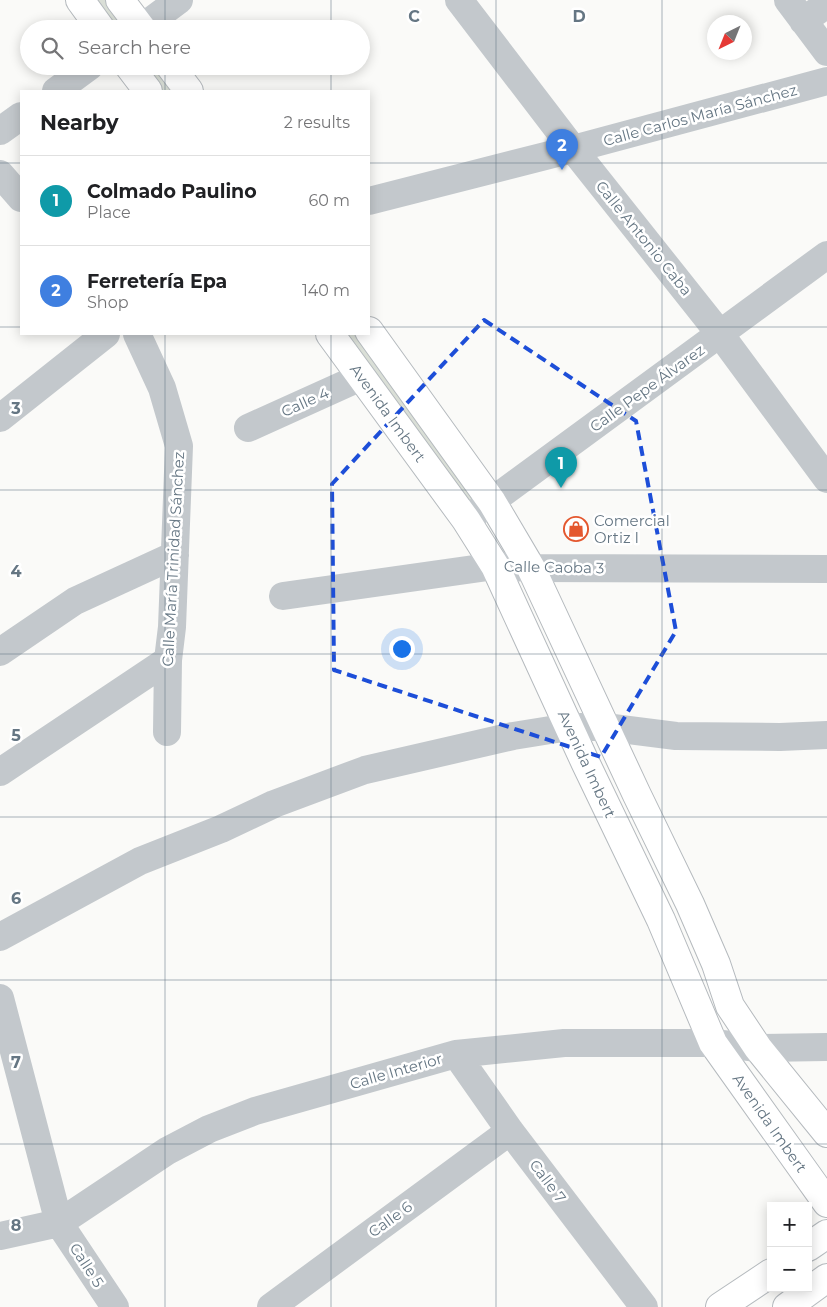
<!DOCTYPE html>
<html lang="en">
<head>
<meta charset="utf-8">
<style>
	:root { --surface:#fff; --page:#f6f6f6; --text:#202124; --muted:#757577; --line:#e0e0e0; --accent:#e4572e }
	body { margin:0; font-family:Montserrat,sans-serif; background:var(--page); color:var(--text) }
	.controls { position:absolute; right:15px; bottom:15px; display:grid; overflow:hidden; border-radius:0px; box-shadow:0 2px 12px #0003 }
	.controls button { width:45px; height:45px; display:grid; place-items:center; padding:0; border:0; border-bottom:1px solid var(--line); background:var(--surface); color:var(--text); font:25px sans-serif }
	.compass { position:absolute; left:707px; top:15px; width:45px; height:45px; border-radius:50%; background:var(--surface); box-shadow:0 2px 12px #0003; rotate:223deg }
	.you { position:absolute; left:401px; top:648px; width:18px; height:18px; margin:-12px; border:4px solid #fff; border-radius:50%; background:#1a73e8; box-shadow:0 0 0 8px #1a73e833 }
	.badge { display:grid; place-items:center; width:32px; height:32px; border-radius:50%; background:var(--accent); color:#fff; font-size:16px; font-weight:700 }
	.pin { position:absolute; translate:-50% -41px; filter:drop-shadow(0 1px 2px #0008) }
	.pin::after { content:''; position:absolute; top:26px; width:18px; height:15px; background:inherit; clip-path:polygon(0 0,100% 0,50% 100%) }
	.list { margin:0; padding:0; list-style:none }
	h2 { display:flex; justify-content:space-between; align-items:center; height:65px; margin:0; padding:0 20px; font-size:21px }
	h2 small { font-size:16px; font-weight:400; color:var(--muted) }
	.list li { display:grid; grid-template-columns:32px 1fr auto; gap:15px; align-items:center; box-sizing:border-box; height:90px; padding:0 20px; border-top:1px solid var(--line) }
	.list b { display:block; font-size:19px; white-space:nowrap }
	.list p { margin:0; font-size:16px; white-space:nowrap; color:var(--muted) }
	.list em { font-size:16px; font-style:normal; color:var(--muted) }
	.icon { flex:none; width:28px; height:28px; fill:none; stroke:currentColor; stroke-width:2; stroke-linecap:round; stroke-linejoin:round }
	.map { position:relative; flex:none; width:827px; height:1307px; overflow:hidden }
	.search { position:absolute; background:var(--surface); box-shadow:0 2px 12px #0003; left:20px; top:20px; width:350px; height:55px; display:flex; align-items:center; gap:12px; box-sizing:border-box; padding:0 18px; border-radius:28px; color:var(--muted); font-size:19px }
	.panel { position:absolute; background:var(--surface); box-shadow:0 2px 12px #0003; left:20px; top:90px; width:350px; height:245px; border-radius:0px }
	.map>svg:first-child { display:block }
	.green { fill:#dadfd7 }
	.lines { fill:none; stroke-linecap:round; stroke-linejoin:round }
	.major-casing { stroke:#b5babe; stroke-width:30 }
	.minor { stroke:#c3c8cc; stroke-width:28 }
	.major { stroke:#fff; stroke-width:28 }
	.marked { fill:none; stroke:#1d4ed8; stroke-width:4; stroke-dasharray:10 6; stroke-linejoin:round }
	.grid { fill:none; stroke:#657683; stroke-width:1; stroke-opacity:0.55 }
	.labels { text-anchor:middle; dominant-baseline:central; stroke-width:5; stroke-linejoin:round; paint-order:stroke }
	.street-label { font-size:15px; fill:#657683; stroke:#fff }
	.poi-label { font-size:15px; fill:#657683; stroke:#fff; text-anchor:start }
	.grid-label { font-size:16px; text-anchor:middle; font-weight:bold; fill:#657683; stroke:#fff; stroke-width:5; stroke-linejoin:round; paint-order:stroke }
</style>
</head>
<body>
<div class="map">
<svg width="827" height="1307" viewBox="0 0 827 1307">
	<rect width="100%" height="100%" fill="#fafaf8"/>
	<path class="green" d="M88 0H107L129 29H108Z
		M139 66H157L176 91H158Z
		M340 334H363L484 497 467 512Z"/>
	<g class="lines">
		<defs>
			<path id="major" d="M80 0 101 29
				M120 0 142 29
				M129 66 148 91
				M170 66 189 91
				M369 331 492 502 531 568 637 795 690 904 716 964 730 1006 758 1048 827 1133
				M330 334 466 520 495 566 586 764 661 920 713 1043 827 1203
				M808 1247 827 1234
				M720 1307 771 1273
				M787 1307 827 1278"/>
		</defs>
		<use href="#major" class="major-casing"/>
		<path class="minor" d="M459 0 573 149 720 334 827 479
			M788 0 827 52
			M803 21 827 4
			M140 29 179 0
			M56 91 90 66
			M0 131 21 116
			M0 174 21 198
			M369 201 573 149 827 81
			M137 334 162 388 179 446 172 627 168 660 167 732
			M0 418 106 334
			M248 428 361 377
			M466 520 827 255
			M283 596 495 566 531 568 827 569
			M0 652 75 601 175 555
			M0 772 168 660
			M0 937 140 861 221 829 274 804 365 770 513 736 569 727H605L676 736 780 737 827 735
			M0 998 59 1223 115 1307
			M456 1054 510 1131 644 1307
			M0 1236 59 1223 167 1151 209 1129 255 1111 456 1054 564 1043H713L758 1048 827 1047
			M271 1307 510 1131"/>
		<use href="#major" class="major"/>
	</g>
	<path class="marked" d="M484 320 636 421 676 631 601 757 334 670 332 484Z"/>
	<path class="grid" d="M165 0V29M331 0V29M496 0V1307M662 0V1307M165 66V91M331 66V91M0 163H21M369 163H827M0 327H21M369 327H827M165 334V1307M331 334V1307M0 490H827M0 654H827M0 817H827M0 980H827M0 1144H827"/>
	<defs>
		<symbol id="shop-ring" viewBox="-11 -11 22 22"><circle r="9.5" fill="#fff" stroke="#e4572e" stroke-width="1.5"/><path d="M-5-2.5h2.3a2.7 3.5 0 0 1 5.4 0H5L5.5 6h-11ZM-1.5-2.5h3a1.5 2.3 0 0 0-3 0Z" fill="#e4572e"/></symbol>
	</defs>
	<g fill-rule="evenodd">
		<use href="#shop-ring" x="562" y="515" width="28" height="28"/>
	</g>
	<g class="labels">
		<g class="street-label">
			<text transform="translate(700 115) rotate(-15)">Calle Carlos María Sánchez</text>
			<text transform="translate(644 238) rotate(51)">Calle Antonio Caba</text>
			<text transform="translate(647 388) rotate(-36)">Calle Pepe Álvarez</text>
			<text transform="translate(305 402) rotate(-24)">Calle 4</text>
			<text transform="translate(388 413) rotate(54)">Avenida Imbert</text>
			<text transform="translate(173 559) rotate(-87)">Calle María Trinidad Sánchez</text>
			<text transform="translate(554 567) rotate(1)">Calle Caoba 3</text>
			<text transform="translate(587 764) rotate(65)">Avenida Imbert</text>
			<text transform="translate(396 1071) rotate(-16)">Calle Interior</text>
			<text transform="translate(770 1123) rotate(55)">Avenida Imbert</text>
			<text transform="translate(548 1181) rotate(53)">Calle 7</text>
			<text transform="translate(390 1219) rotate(-36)">Calle 6</text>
			<text transform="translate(87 1265) rotate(57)">Calle 5</text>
		</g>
		<g class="poi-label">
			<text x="594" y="520">Comercial<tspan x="594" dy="17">Ortiz I</tspan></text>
		</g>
	</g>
	<g class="grid-label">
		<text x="414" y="22">C</text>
		<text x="579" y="22">D</text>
		<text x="16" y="414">3</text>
		<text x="16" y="577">4</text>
		<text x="16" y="741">5</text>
		<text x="16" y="904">6</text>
		<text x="16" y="1068">7</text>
		<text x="16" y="1231">8</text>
	</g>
</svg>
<div class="controls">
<button>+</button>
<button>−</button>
</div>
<svg class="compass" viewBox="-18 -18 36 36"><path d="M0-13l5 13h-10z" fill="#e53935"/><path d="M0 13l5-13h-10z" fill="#757577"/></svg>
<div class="you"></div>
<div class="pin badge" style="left:561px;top:488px;background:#0f9aa8">1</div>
<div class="pin badge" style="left:562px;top:170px;background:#3f7fe0">2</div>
<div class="search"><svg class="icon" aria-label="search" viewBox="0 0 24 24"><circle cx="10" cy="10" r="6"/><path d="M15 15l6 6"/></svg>Search here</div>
<section class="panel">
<h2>Nearby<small>2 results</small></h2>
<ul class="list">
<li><span class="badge" style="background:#0f9aa8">1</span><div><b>Colmado Paulino</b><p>Place</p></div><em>60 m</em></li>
<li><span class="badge" style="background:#3f7fe0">2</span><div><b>Ferretería Epa</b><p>Shop</p></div><em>140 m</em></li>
</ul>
</section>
</div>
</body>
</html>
